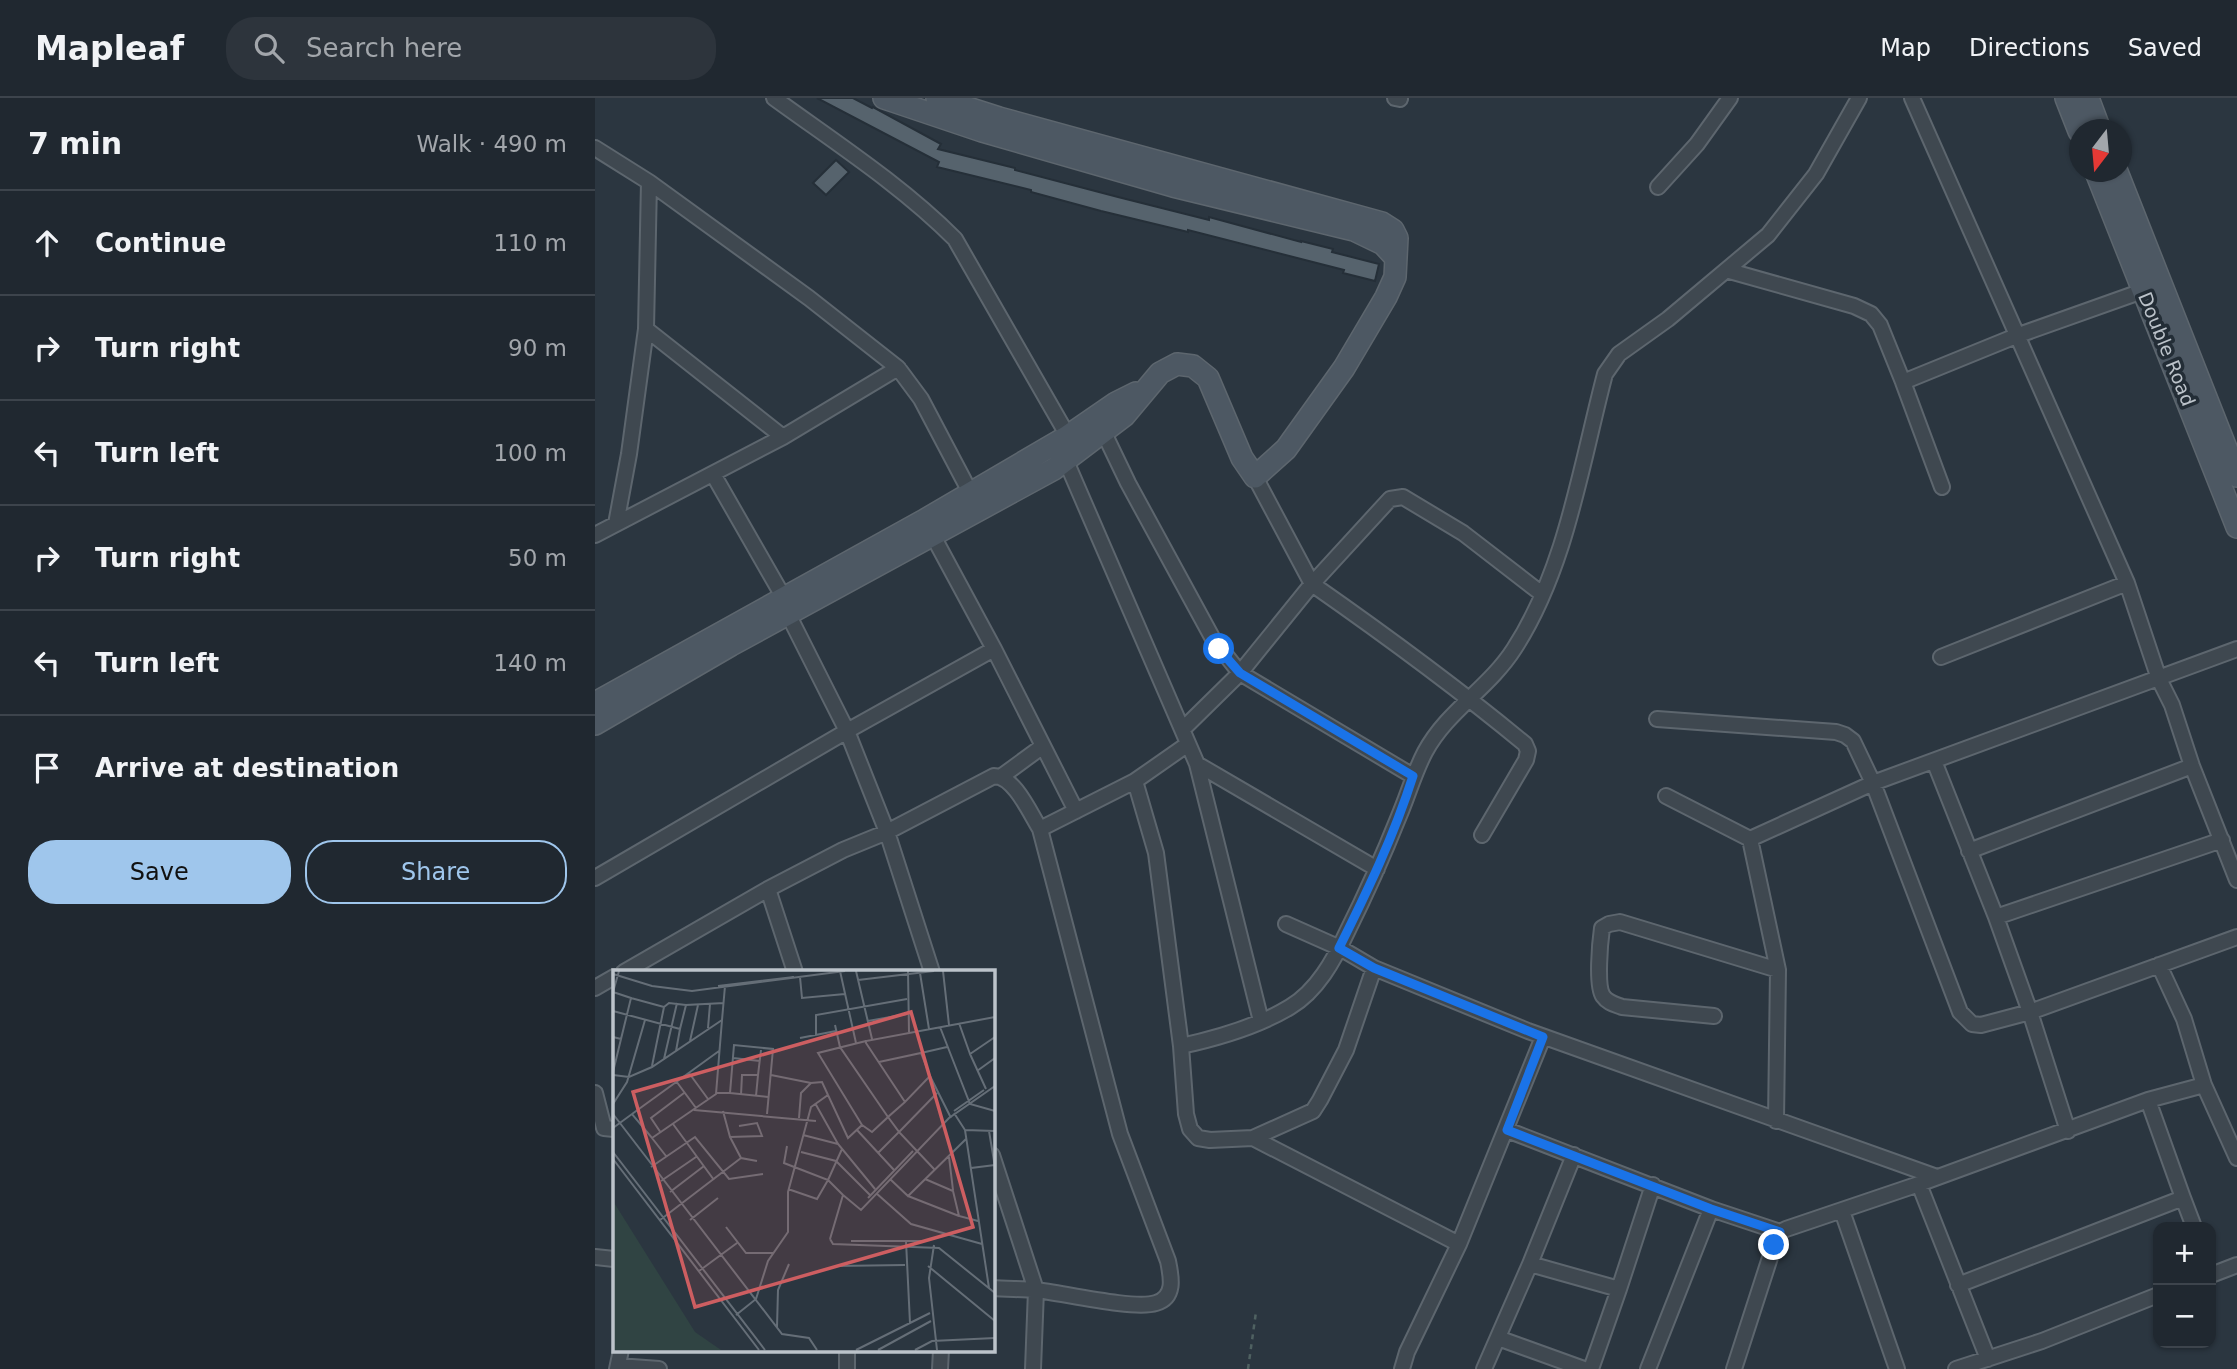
<!DOCTYPE html>
<html lang="en">
<head>
<meta charset="utf-8">
<style>
	:root { --surface:#202830; --page:#2d343c; --text:#f1f3f6; --muted:#a2a6ab; --line:#3d444c; --accent:#9fc6ec }
	body { margin:0; font-family:"DejaVu Sans",sans-serif; background:var(--page); color:var(--text) }
	.controls { position:absolute; right:21px; bottom:21px; display:grid; overflow:hidden; border-radius:14px; box-shadow:0 2px 5px #0004 }
	.controls button { width:63px; height:63px; display:grid; place-items:center; padding:0; border:0; border-bottom:2px solid var(--line); background:var(--surface); color:var(--text); font:35px sans-serif }
	.compass { position:absolute; left:1474px; top:21px; width:63px; height:63px; border-radius:50%; background:var(--surface); box-shadow:0 2px 5px #0004; rotate:196deg }
	.stop { position:absolute; width:21px; height:21px; margin:-16px; border:5px solid #1a73e8; border-radius:50%; background:#fff }
	.stop.end { background:#1a73e8; border-color:#fff; box-shadow:0 2px 7px #0008 }
	.list { margin:0; padding:0; list-style:none }
	h2 { display:flex; justify-content:space-between; align-items:center; height:91px; margin:0; padding:0 28px; font-size:30px }
	h2 small { font-size:23px; font-weight:400; color:var(--muted) }
	.list li { display:grid; grid-template-columns:46px 1fr auto; gap:21px; align-items:center; box-sizing:border-box; height:105px; padding:0 28px; border-top:2px solid var(--line) }
	.list b { display:block; font-size:26px; white-space:nowrap }
	.list em { font-size:23px; font-style:normal; color:var(--muted) }
	.actions { display:flex; gap:14px; padding:21px 28px }
	.actions a { flex:1; padding:16px 0; border:2px solid var(--accent); border-radius:28px; text-align:center; font-size:24px; color:var(--accent) }
	.actions .main { background:var(--accent); color:#111 }
	.icon { flex:none; width:38px; height:38px; fill:none; stroke:currentColor; stroke-width:2; stroke-linecap:round; stroke-linejoin:round }
	.map { position:relative; flex:none; width:1642px; height:1271px; overflow:hidden }
	header { display:flex; align-items:center; gap:42px; box-sizing:border-box; height:98px; padding:0 35px; background:var(--surface); border-bottom:2px solid var(--line) }
	header strong { font-size:33px }
	nav { display:flex; gap:38px; margin-inline-start:auto; font-size:24px }
	.search { width:490px; height:63px; background:var(--page); display:flex; align-items:center; gap:18px; box-sizing:border-box; padding:0 24px; border-radius:28px; color:var(--muted); font-size:26px }
	main { display:flex }
	aside { flex:1; background:var(--surface) }
	.map>svg:first-child { display:block }
	.building { fill:#56636d; stroke:#252f38; stroke-width:2 }
	.lines { fill:none; stroke-linecap:round; stroke-linejoin:round }
	.street-casing { stroke:#5d666e; stroke-width:18 }
	.secondary-casing { stroke:#5d666e; stroke-width:24 }
	.path { stroke:#4f6161; stroke-width:2.5; stroke-dasharray:5 5; stroke-linecap:butt }
	.street { stroke:#3f4850; stroke-width:14 }
	.secondary { stroke:#4d5863; stroke-width:21 }
	.route { stroke:#1a73e8; stroke-width:9 }
	.labels { text-anchor:middle; dominant-baseline:central; stroke-width:7; stroke-linejoin:round; paint-order:stroke }
	.street-label { font-size:19px; fill:#bcc3ca; stroke:#232d36 }
	.inset-road { fill:none; stroke:#656e77; stroke-width:2 }
	.view { fill:#cd5e61; fill-opacity:0.15; stroke:#cd5e61; stroke-width:3.5 }
	.inset-edge { fill:none; stroke:#bcc3ca; stroke-width:3.5 }
</style>
</head>
<body>
<header>
<strong>Mapleaf</strong>
<div class="search"><svg class="icon" aria-label="search" viewBox="0 0 24 24"><circle cx="10" cy="10" r="6"/><path d="M15 15l6 6"/></svg>Search here</div>
<nav><a>Map</a><a>Directions</a><a>Saved</a></nav>
</header>
<main>
<aside>
<h2>7 min<small>Walk · 490 m</small></h2>
<ul class="list">
<li><svg class="icon" aria-label="ahead" viewBox="0 0 24 24"><path d="M12 20V5M6 11l6-6 6 6"/></svg><div><b>Continue</b></div><em>110 m</em></li>
<li><svg class="icon" aria-label="right" viewBox="0 0 24 24"><path d="M7 20v-9h11M14 6l5 5-5 5"/></svg><div><b>Turn right</b></div><em>90 m</em></li>
<li><svg class="icon" aria-label="left" viewBox="0 0 24 24"><path d="M17 20v-9H6M10 6l-5 5 5 5"/></svg><div><b>Turn left</b></div><em>100 m</em></li>
<li><svg class="icon" aria-label="right" viewBox="0 0 24 24"><path d="M7 20v-9h11M14 6l5 5-5 5"/></svg><div><b>Turn right</b></div><em>50 m</em></li>
<li><svg class="icon" aria-label="left" viewBox="0 0 24 24"><path d="M17 20v-9H6M10 6l-5 5 5 5"/></svg><div><b>Turn left</b></div><em>140 m</em></li>
<li><svg class="icon" aria-label="arrive" viewBox="0 0 24 24"><path d="M6 21V4h12l-3 4 3 4H6"/></svg><div><b>Arrive at destination</b></div></li>
</ul>
<div class="actions"><a class="main">Save</a><a>Share</a></div>
</aside>
<div class="map">
<svg width="1642" height="1271" viewBox="0 0 1642 1271">
	<rect width="100%" height="100%" fill="#2b3640"/>
	<path class="building" d="M222 0H258L277 10 278 9 346 46 343 51 420 70V72L523 99 614 122V119L706 144V143L738 151 737 154 784 166 780 183 748 175 749 172 593 132V134L506 113 436 94V92L342 69 344 64Z
		M241 62 254 74 231 97 218 85Z"/>
	<g class="lines">
		<defs>
			<path id="street" d="M179 0C241 45 306 87 360 141L473 338
				M800 0 805 1
				M1317 0 1532 485 1564 581 1577 607 1597 668 1642 782
				M0 50 54 84 51 231 188 339
				M54 84 214 200 303 270
				M1063 89 1102 46 1135 0
				M1131 172 1259 208 1276 216 1285 227 1308 284 1347 389
				M1308 284 1421 238 1556 190
				M509 335 533 385 618 541 645 575 818 678
				M471 363 602 666 666 923
				M21 426 34 356 51 231
				M0 437 188 339 303 270 326 301 375 394
				M338 438 399 551 481 713
				M1346 559 1532 485
				M1062 621 1241 634 1250 637 1258 643 1278 685 1365 914 1377 926 1386 927 1435 914 1642 839
				M588 631 645 575 717 486 660 379
				M1339 663 1401 819 1435 914 1473 1033
				M602 666 782 771
				M407 678 448 648
				M540 683 593 646
				M1071 698 1155 741 1183 872
				M887 737 931 662 933 653 930 646C861 589 790 537 717 486L795 401 808 399 868 435 947 496
				M1155 741 1278 685 1642 551
				M1374 753 1597 668
				M0 780 252 633 193 516 189 500 118 376
				M173 791 248 752 292 734 252 633 399 551
				M1401 819 1627 742
				M691 826 745 850 779 870 933 933 1342 1079
				M1564 867 1589 921 1609 987
				M29 874 173 791 200 874
				M337 874 292 734 399 678C419 678 435 715 445 731
				M0 890 19 879
				M1119 918 1027 909C1019 906 1013 905 1008 898 1001 888 1005 844 1007 830L1014 826 1025 824 1183 872 1181 1023
				M586 948 591 1016 595 1031 603 1040 615 1042 658 1040 718 1013 725 1002 751 952 779 870
				M0 995 9 1030 19 1031
				M912 1032 1116 1111
				M658 1040 864 1146
				M397 1057 441 1192 438 1271
				M1324 1086 1393 1261
				M1588 1100 1599 1129
				M1247 1113 1302 1271
				M0 1159 19 1161
				M935 1166 979 1057
				M1616 1177 1642 1167
				M1363 1187 1588 1100 1553 1002
				M397 1190C412 1191 427 1191 441 1192 468 1195 539 1212 561 1205 581 1199 576 1178 573 1163L525 1036 445 731 540 683 561 755 586 948C623 940 662 929 695 909 722 893 739 862 752 834 771 796 788 758 804 718 813 697 819 675 830 654 852 613 894 590 919 551 971 471 986 367 1010 276L1024 256 1073 221 1173 137 1221 76 1264 0
				M903 1240 989 1271
				M23 1268 64 1271
				M22 1271 26 1252
				M252 1271V1252
				M345 1271 346 1252
				M807 1271 812 1254 864 1146 948 939
				M889 1271 935 1166 1024 1191 1058 1087
				M996 1271 1024 1191
				M1053 1271 1116 1111 1185 1134
				M1139 1271 1181 1141 1185 1134 1191 1131 1324 1086 1553 1002 1609 987 1642 1060
				M1361 1271 1447 1243 1563 1197"/>
			<path id="secondary" d="M289 0 387 33 578 88 759 132 788 146 800 159
				M1471 0 1484 33
				M1493 0 1505 32
				M1501 74 1642 429
				M1522 74 1642 378
				M0 605 328 423 473 338 521 305 541 295
				M0 626 136 547 459 371 529 318 565 275 582 266 598 268 613 280 647 360 660 379 691 351 749 270 791 199 800 179 802 140 798 132 787 125 404 20 342 0"/>
		</defs>
		<use href="#street" class="street-casing"/>
		<use href="#secondary" class="secondary-casing"/>
		<path class="path" d="M653 1271 661 1214"/>
		<use href="#street" class="street"/>
		<use href="#secondary" class="secondary"/>
	</g>
	<g class="lines">
		<path class="route" d="M624 551 645 575 818 678C799 738 772 794 744 850L779 870 948 939 912 1032 1116 1111 1185 1134 1179 1147"/>
	</g>
	<g class="labels">
		<g class="street-label">
			<text transform="translate(1572 251) rotate(68)">Double Road</text>
		</g>
	</g>
	<g transform="translate(18 872)">
		<rect width="382" height="382" fill="#2b3640"/>
		<path d="M0 231 82 362 108 380H0Z" fill="#304443"/>
		<path class="inset-road" d="M227 1 243 73M243 1 259 69M295 1 296 62M330 1 336 55M307 3 316 59M0 4 39 16 79 21 232 1M187 7 189 28 232 24M245 10 321 1M105 16 181 7M0 22 18 28 8 69 0 67M0 22 6 1M18 28 51 37 39 96M51 37 56 33 73 35M0 41 67 59 63 81M255 51 294 44M346 53 357 84M222 55 227 77 275 147 259 162 249 155M327 57 357 134 382 141M95 58 97 34M67 59 73 35 111 33M203 66V45L294 29M187 68 223 61M77 71 85 35M308 83 334 77M120 88 147 91M51 89 64 33M266 92 308 83 317 106 292 132 253 73V71L382 47M364 101 382 88M0 102 8 69M76 103 95 129M0 105 16 107 39 97 109 50 112 16M158 105 198 113M317 106 338 148M63 111 83 138M373 119 357 84 382 67M104 123H117L121 75 160 79 154 144M117 123 155 127M128 125 129 105H145L148 80M143 126 145 105M202 133 225 174 262 219M0 134 14 112 32 50M81 140 203 151M110 141 117 167 149 166 144 153 126 156M341 141 371 120M341 143 352 160 376 318M0 144 169 364 196 368 204 380M19 144 106 81M186 148 188 123 198 113 209 112 215 125M60 154 101 210M0 158 19 144 39 168 103 124 109 50M244 160 281 200M352 160 382 161M376 161 382 197M48 163 38 148 71 123M190 165 225 174M117 167 128 188 144 191M39 168 53 186M174 176 171 193 215 210 204 229 175 219M229 179 215 210 230 225M0 182 152 380M188 182 223 191 257 225M265 183 286 162 275 147 292 132M336 187 340 220M0 189 146 380M38 197 82 167 116 209 150 204M358 198 382 195M321 199 286 162 324 123M277 209 295 226 353 169M312 209 340 221 346 246 365 251M48 211 83 187M57 222 91 196M263 223 298 254 369 274M295 226 346 246M255 228 300 181M47 250 128 188M77 250 105 228M113 257 133 283H160M217 269 230 225 248 240 336 148 382 116M217 269 220 274 326 278 382 323M238 271H310M293 271 297 353M321 275 316 308 324 380M223 296 292 295M315 296 382 351M86 301 124 273M123 345 143 329 155 291 175 262V222L198 137 215 125 235 168 249 155 205 83 253 71M164 357 165 320 176 294M243 380 317 343M265 380 318 351M302 380 319 371 382 368"/>
		<path class="view" d="M298 42 360 257 82 337 20 122Z"/>
		<rect width="382" height="382" class="inset-edge"/>
	</g>
</svg>
<div class="controls">
<button>+</button>
<button>−</button>
</div>
<svg class="compass" viewBox="-18 -18 36 36"><path d="M0-13l5 13h-10z" fill="#e53935"/><path d="M0 13l5-13h-10z" fill="#a2a6ab"/></svg>
<div class="stop" style="left:624px;top:551px"></div>
<div class="stop end" style="left:1179px;top:1147px"></div>
</div>
</main>
</body>
</html>
